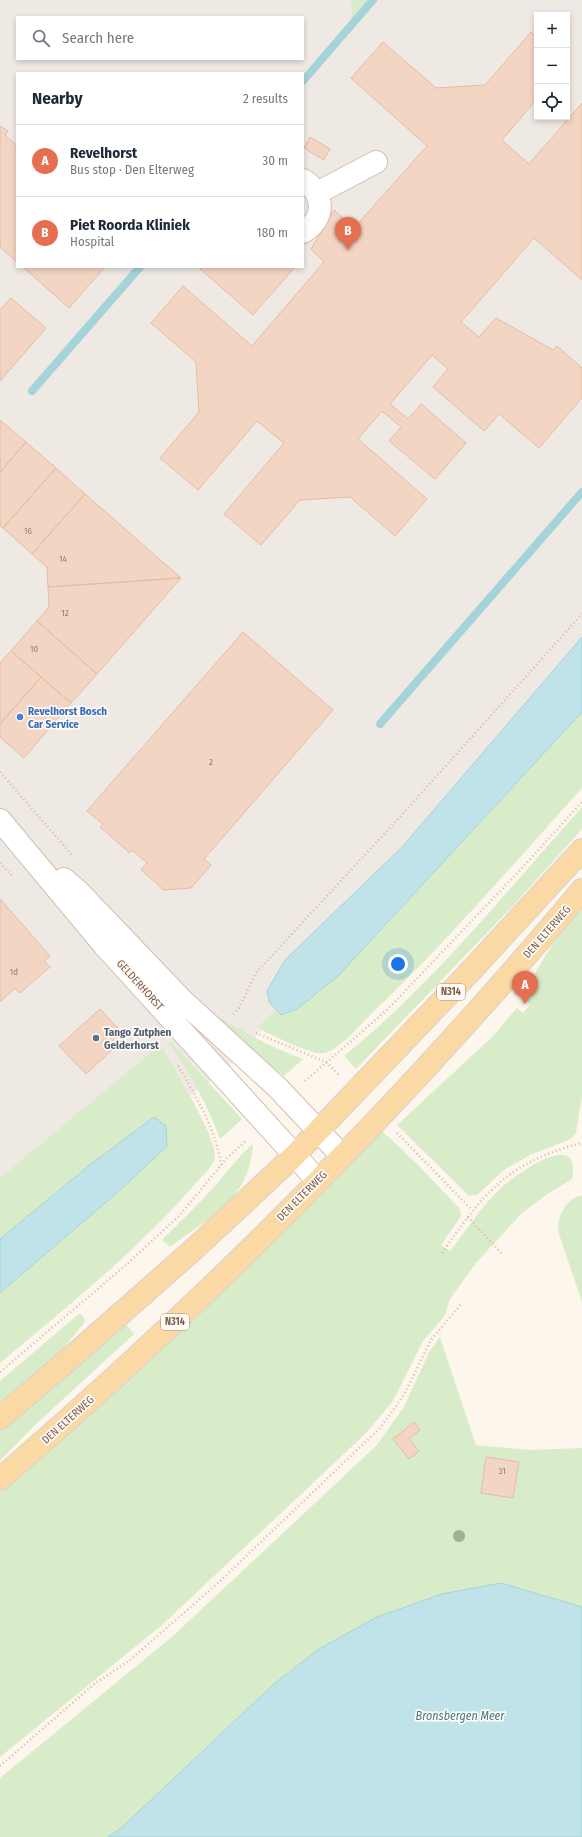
<!DOCTYPE html>
<html lang="en">
<head>
<meta charset="utf-8">
<style>
	:root { --surface:#fff; --page:#f2f2f3; --text:#1f2937; --muted:#747a83; --line:#e0e1e3; --accent:#e76f51 }
	body { margin:0; font-family:"Fira Sans Condensed",sans-serif; background:var(--page); color:var(--text) }
	.controls { position:absolute; right:12px; top:12px; display:grid; overflow:hidden; border-radius:0px; box-shadow:0 2px 6px #0003 }
	.controls button { width:36px; height:36px; display:grid; place-items:center; padding:0; border:0; border-bottom:1px solid var(--line); background:var(--surface); color:var(--text); font:20px sans-serif }
	.you { position:absolute; left:398px; top:964px; width:14px; height:14px; margin:-10px; border:3px solid #fff; border-radius:50%; background:#1a73e8; box-shadow:0 0 0 6px #1a73e833 }
	.badge { display:grid; place-items:center; width:26px; height:26px; border-radius:50%; background:var(--accent); color:#fff; font-size:13px; font-weight:700 }
	.pin { position:absolute; translate:-50% -33px; filter:drop-shadow(0 1px 2px #0008) }
	.pin::after { content:''; position:absolute; top:21px; width:14px; height:12px; background:inherit; clip-path:polygon(0 0,100% 0,50% 100%) }
	.list { margin:0; padding:0; list-style:none }
	h2 { display:flex; justify-content:space-between; align-items:center; height:52px; margin:0; padding:0 16px; font-size:17px }
	h2 small { font-size:13px; font-weight:400; color:var(--muted) }
	.list li { display:grid; grid-template-columns:26px 1fr auto; gap:12px; align-items:center; box-sizing:border-box; height:72px; padding:0 16px; border-top:1px solid var(--line) }
	.list b { display:block; font-size:15px; white-space:nowrap }
	.list p { margin:0; font-size:13px; white-space:nowrap; color:var(--muted) }
	.list em { font-size:13px; font-style:normal; color:var(--muted) }
	.icon { flex:none; width:22px; height:22px; fill:none; stroke:currentColor; stroke-width:2; stroke-linecap:round; stroke-linejoin:round }
	.map { position:relative; flex:none; width:582px; height:1837px; overflow:hidden }
	.search { position:absolute; background:var(--surface); box-shadow:0 2px 6px #0003; left:16px; top:16px; width:288px; height:44px; display:flex; align-items:center; gap:10px; box-sizing:border-box; padding:0 14px; border-radius:0px; color:var(--muted); font-size:15px }
	.panel { position:absolute; background:var(--surface); box-shadow:0 2px 6px #0003; left:16px; top:72px; width:288px; height:196px; border-radius:0px }
	.map>svg:first-child { display:block }
	.industrial { fill:#efe9e4; fill-rule:evenodd }
	.green { fill:#d8ecc9 }
	.water { fill:#bfe3e8; stroke:#a5d3da }
	.lines { fill:none; stroke-linecap:round; stroke-linejoin:round }
	.stream { stroke:#a5d3da; stroke-width:8 }
	.building { fill:#f3d5c3; stroke:#e6bba3 }
	.minor-casing { stroke:#d1beb0; stroke-width:24 }
	.major-casing { stroke:#dad1cd; stroke-width:24 }
	.path { stroke:#d9b8a5; stroke-width:2.5; stroke-dasharray:1 3; stroke-linecap:butt }
	.minor { stroke:#fff; stroke-width:22 }
	.major { stroke:#fbd9a5; stroke-width:22 }
	.tree { fill:#a0b28e }
	.shop-dot { fill:#3f7fe0; stroke:#fffaf3; stroke-width:1.5 }
	.service-dot { fill:#5c6f8a; stroke:#fffaf3; stroke-width:1.5 }
	.labels { text-anchor:middle; dominant-baseline:central; stroke-width:3.5; stroke-linejoin:round; paint-order:stroke }
	.number-label { font-size:9px; fill:#987a6a }
	.shield { fill:#fffaf3; stroke:#a28b7f; stroke-width:1 }
	.shield-label { font-size:10px; font-weight:bold; fill:#7a5c4d }
	.shop-label { font-size:11px; font-weight:bold; fill:#366cbe; stroke:#fffaf3; text-anchor:start }
	.street-label { font-size:11px; fill:#7a5c4d; stroke:#fffaf3 }
	.service-label { font-size:11px; font-weight:bold; fill:#4e5e75; stroke:#fffaf3; text-anchor:start }
	.water-label { font-size:12px; font-style:italic; fill:#437c86; stroke:#fffaf3 }
</style>
</head>
<body>
<div class="map">
<svg width="582" height="1837" viewBox="0 0 582 1837">
	<rect width="100%" height="100%" fill="#fdf6ec"/>
	<path class="industrial" d="M0 0H582V679L224 1071 0 1234ZM537 15H567V117H537ZM17 17H303V59H17ZM17 73H303V267H17Z"/>
	<path class="green" d="M351 0H368L352 19Z
		M582 712V788C513 864 446 943 371 1014 360 1025 340 1049 325 1053 311 1056 271 1034 257 1028L276 1009 281 1014 297 1009 338 976Z
		M582 807V829L513 906 356 1069 344 1056C433 984 506 892 582 807Z
		M582 904V1096L576 1133 571 1139 530 1155 504 1170 477 1195 469 1196 397 1125 492 1037 517 1008 523 1013 530 1005 525 999 534 988 529 984 561 929Z
		M217 1015C245 1033 272 1048 303 1059L284 1076 213 1019Z
		M171 1042 242 1119 220 1139C207 1105 191 1073 169 1043Z
		M160 1045C171 1062 217 1138 215 1156 214 1166 203 1175 196 1183 138 1250 68 1306 0 1363V1293L118 1192 166 1146V1126L153 1117 91 1164 0 1239V1178Z
		M380 1129 418 1165 460 1209 461 1216 441 1245 450 1251C467 1230 482 1205 502 1187 516 1175 582 1126 572 1179L546 1195 522 1213 476 1263 450 1299 444 1317 423 1341 393 1401 364 1435 162 1625 0 1757V1491L76 1425Z
		M253 1144C250 1200 210 1217 170 1247L162 1240 205 1197 244 1152Z
		M579 1196H582V1302L558 1231C557 1217 565 1201 579 1196Z
		M80 1313 85 1320 84 1323 53 1361 0 1409V1381Z
		M123 1321 134 1334 35 1425 0 1461V1427Z
		M440 1337 476 1445 530 1450 582 1448V1607L501 1583 216 1738 120 1829 108 1837H0V1778L173 1636 376 1446 404 1407 429 1352Z"/>
	<path class="water" d="M582 637V712L338 976 297 1009 281 1015 269 1002 267 991 285 960 402 847Z
		M154 1117 166 1126 167 1146 118 1192 0 1293V1239L91 1164Z
		M501 1583 582 1607V1837H108L120 1829 275 1683 319 1649 377 1617 442 1594Z"/>
	<g class="lines">
		<path class="stream" d="M303 81 373 0
			M32 391 140 267
			M380 724 582 492"/>
	</g>
	<path class="building" d="M531 32 537 38V99L502 140 529 164 582 103V280L534 238 461 322 479 337 496 318 553 350 557 346 582 368V398L539 448 499 414 484 431 433 387 448 369 432 355 390 404 408 419 421 404 466 443 435 479 389 441 401 427 382 411 358 439 427 499 395 536 350 497 300 500 261 545 224 514 284 443 257 421 198 490 160 458 199 412 196 362 151 323 183 286 252 346 324 262 311 249 334 210 354 228 427 146 351 78 383 42 436 88 485 85Z
		M0 126 8 131 5 135 17 146V262L0 247Z
		M310 137 330 149 324 160 304 148Z
		M23 267H105L69 308Z
		M201 267H295L253 315 200 269Z
		M11 298 46 328 0 381V310Z
		M0 420 26 442 0 472Z
		M26 442 56 468 3 528 0 526V472Z
		M56 468 85 494 32 554 3 528Z
		M85 494 181 578 48 587 47 567 32 554Z
		M181 578 97 674 37 621 49 607 48 587Z
		M37 621 97 674 71 703 11 651Z
		M243 632 333 710 204 859 211 865 191 888 164 890 141 870 147 863 132 850 130 853 100 827 103 824 87 811Z
		M11 651 41 677 0 724V663Z
		M41 677 71 703 24 758 0 737V724Z
		M0 899 50 956 44 961 50 967 20 993 15 988 0 1002Z
		M100 1009 126 1037 86 1074 59 1046Z
		M414 1422 420 1430 409 1439 419 1451 409 1459 393 1439Z
		M486 1457 519 1462 513 1498 481 1493Z"/>
	<g class="lines">
		<defs>
			<path id="minor" d="M303 180C325 193 326 219 303 232
				M317 193 376 162
				M0 820 104 945 318 1181
				M64 879 78 891 183 1001 277 1087 342 1156"/>
			<path id="major" d="M0 1418 75 1354 193 1250 295 1155 466 976 582 850
				M0 1479C209 1299 405 1102 582 890"/>
		</defs>
		<use href="#minor" class="minor-casing"/>
		<use href="#major" class="major-casing"/>
		<path class="path" d="M0 772 73 856
			M0 863 13 877
			M233 1014 239 1008 256 973 408 808 582 614
			M256 1033 326 1062 339 1075
			M178 1066C195 1094 217 1132 221 1165
			M305 1081 388 1009 521 869 582 802
			M397 1133 472 1210
			M468 1217 503 1255
			M442 1253C485 1192 506 1163 582 1143
			M0 1372 127 1264 179 1216 227 1158 247 1140
			M0 1766 93 1685 130 1660 218 1583 380 1428 404 1395 431 1340 462 1303"/>
		<use href="#minor" class="minor"/>
		<use href="#major" class="major"/>
	</g>
	<circle class="tree" cx="459" cy="1536" r="6"/>
	<circle class="shop-dot" cx="20" cy="717" r="4"/>
	<circle class="service-dot" cx="96" cy="1038" r="4"/>
	<g class="labels">
		<g class="number-label">
			<text x="28" y="531">16</text>
			<text x="63" y="559">14</text>
			<text x="65" y="613">12</text>
			<text x="34" y="649">10</text>
			<text x="211" y="762">2</text>
			<text x="14" y="972">1d</text>
			<text x="502" y="1471">31</text>
		</g>
		<g class="shield">
			<rect x="437" y="984" width="28" height="16" rx="3"/>
			<rect x="161" y="1314" width="28" height="16" rx="3"/>
		</g>
		<g class="shield-label">
			<text x="451" y="992">N314</text>
			<text x="175" y="1322">N314</text>
		</g>
		<g class="shop-label">
			<text x="28" y="711">Revelhorst Bosch<tspan x="28" dy="13">Car Service</tspan></text>
		</g>
		<g class="street-label">
			<text transform="translate(547 932) rotate(-49)">DEN ELTERWEG</text>
			<text transform="translate(140 985) rotate(48)">GELDERHORST</text>
			<text transform="translate(302 1196) rotate(-45)">DEN ELTERWEG</text>
			<text transform="translate(68 1420) rotate(-42)">DEN ELTERWEG</text>
		</g>
		<g class="service-label">
			<text x="104" y="1032">Tango Zutphen<tspan x="104" dy="13">Gelderhorst</tspan></text>
		</g>
		<g class="water-label">
			<text x="460" y="1716">Bronsbergen Meer</text>
		</g>
	</g>
</svg>
<div class="controls">
<button>+</button>
<button>−</button>
<button><svg class="icon" aria-label="locate" viewBox="0 0 24 24"><circle cx="12" cy="12" r="6"/><path d="M12 2v4M12 18v4M2 12h4M18 12h4"/></svg></button>
</div>
<div class="you"></div>
<div class="pin badge" style="left:525px;top:1004px">A</div>
<div class="pin badge" style="left:348px;top:250px">B</div>
<div class="search"><svg class="icon" aria-label="search" viewBox="0 0 24 24"><circle cx="10" cy="10" r="6"/><path d="M15 15l6 6"/></svg>Search here</div>
<section class="panel">
<h2>Nearby<small>2 results</small></h2>
<ul class="list">
<li><span class="badge">A</span><div><b>Revelhorst</b><p>Bus stop · Den Elterweg</p></div><em>30 m</em></li>
<li><span class="badge">B</span><div><b>Piet Roorda Kliniek</b><p>Hospital</p></div><em>180 m</em></li>
</ul>
</section>
</div>
</body>
</html>
